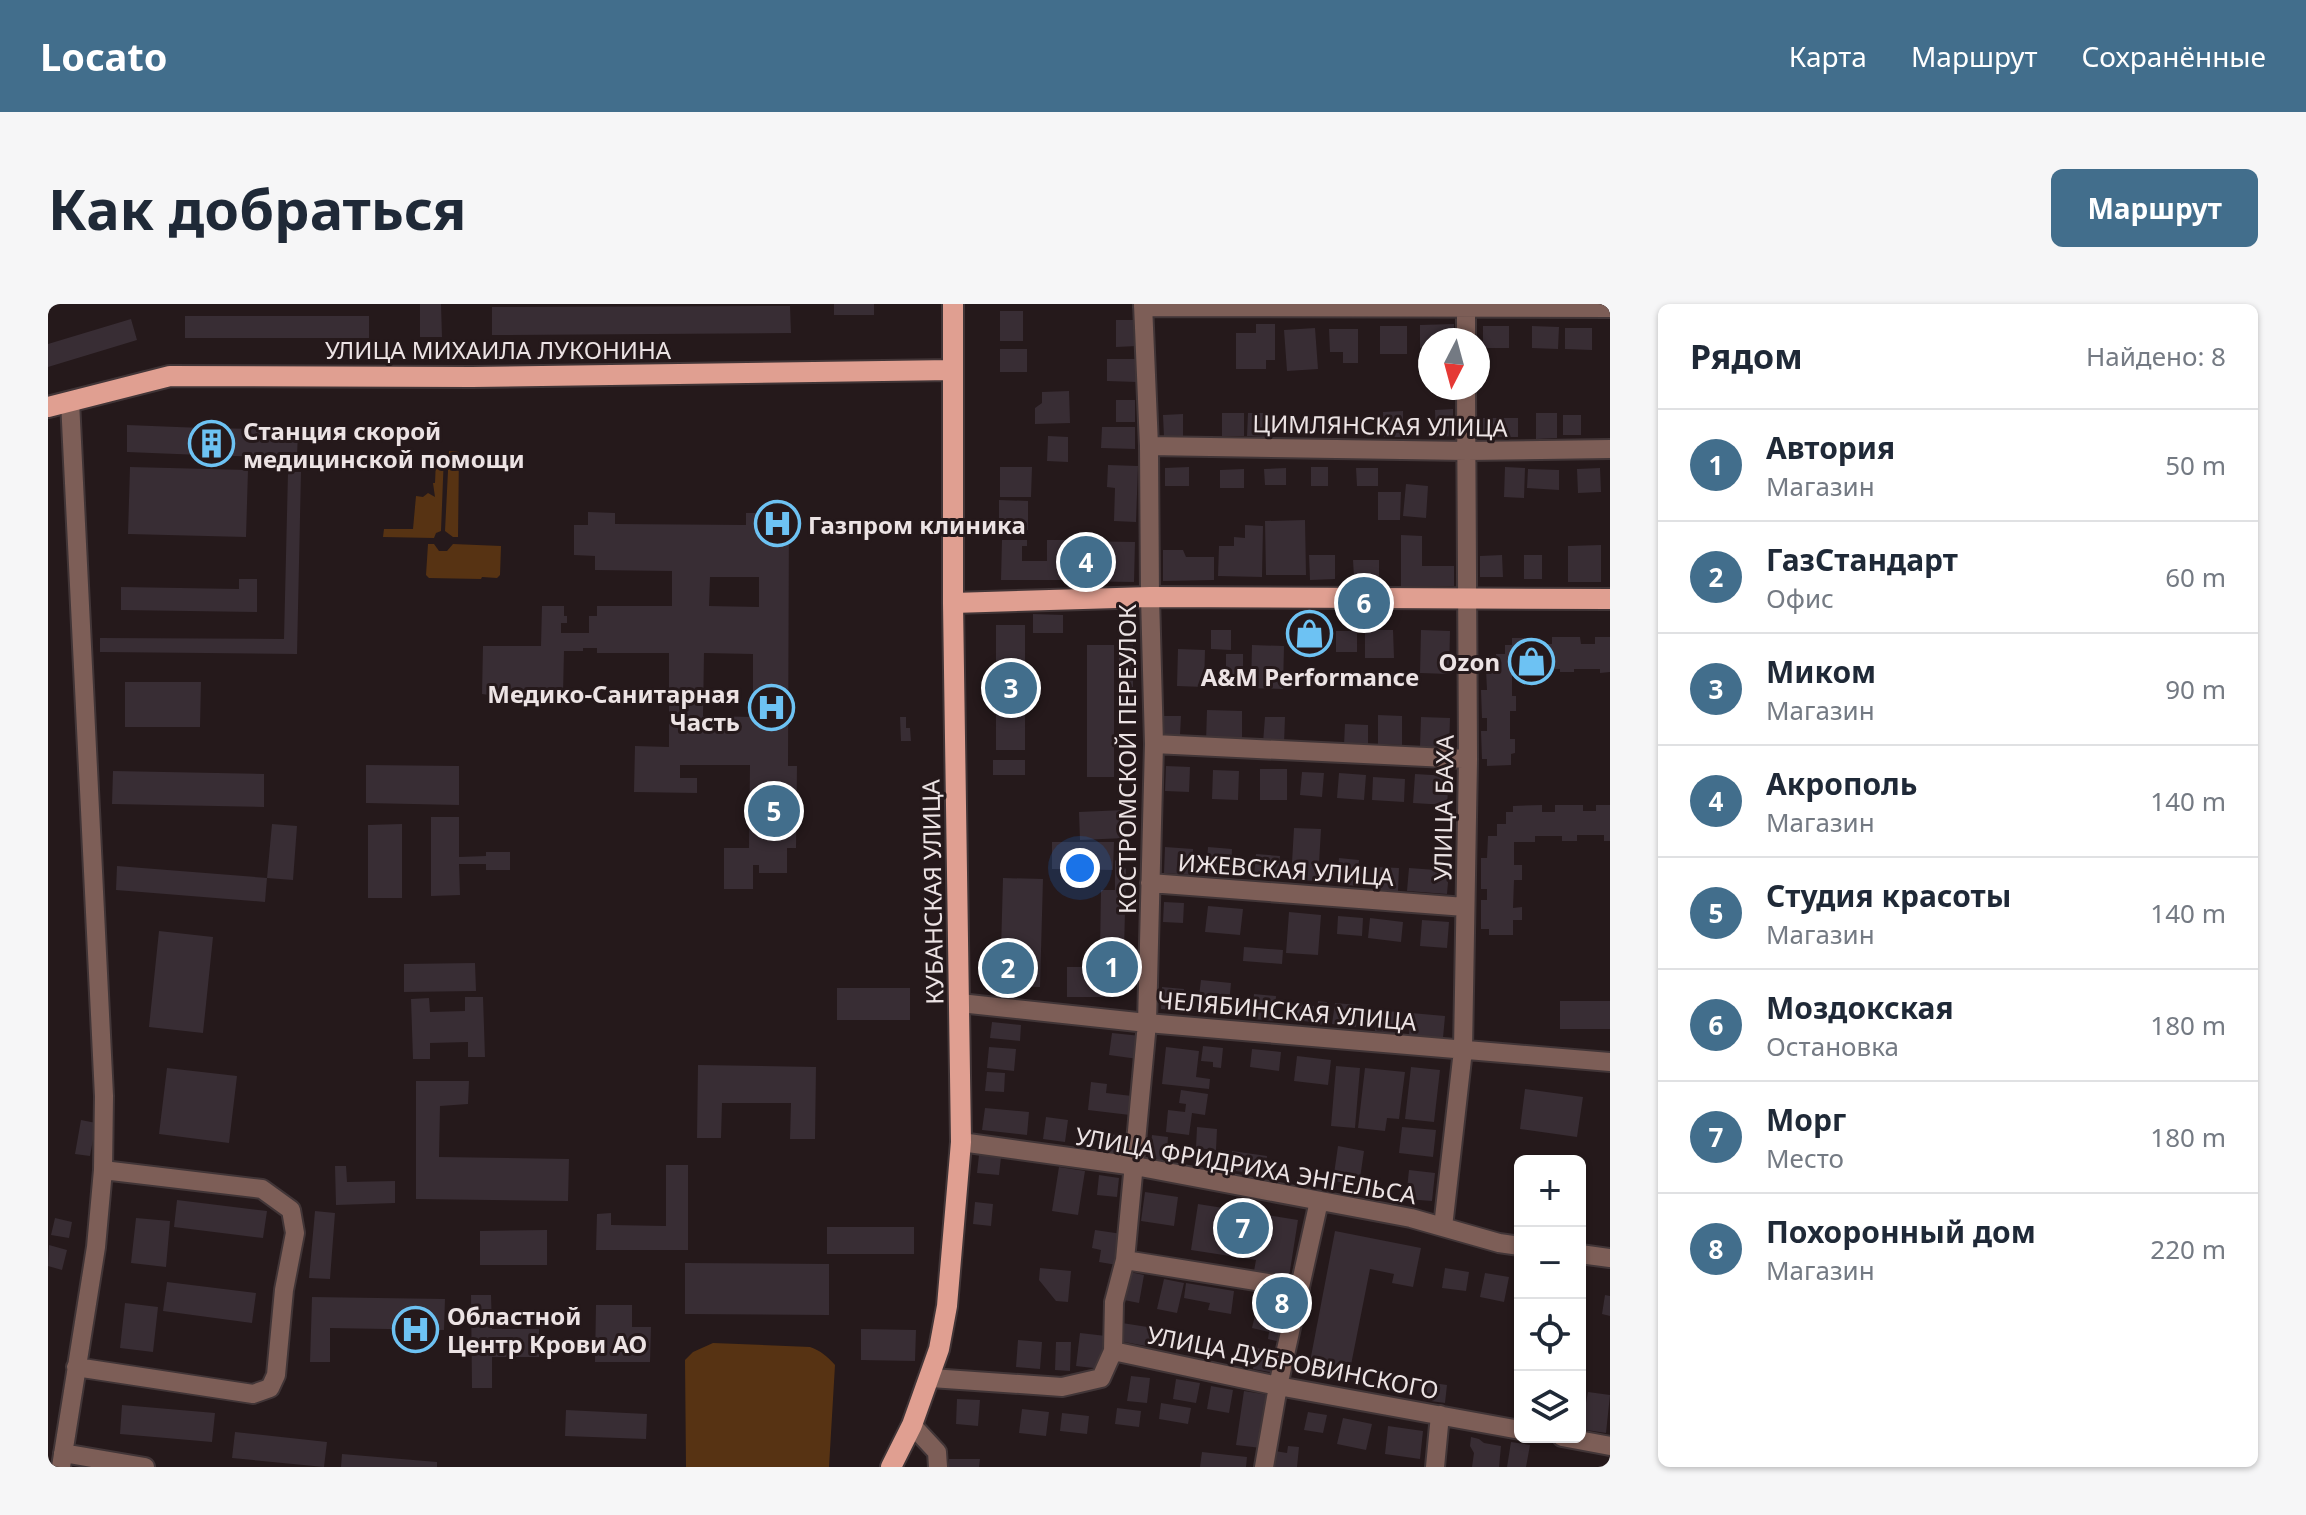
<!DOCTYPE html>
<html lang="ru">
<head>
<meta charset="utf-8">
<style>
	:root { --surface:#fff; --page:#f6f6f7; --text:#1f2937; --muted:#747a83; --line:#e0e1e3; --accent:#426e8c }
	body { margin:0; font-family:"Noto Sans",sans-serif; background:var(--page); color:var(--text) }
	.controls { position:absolute; right:24px; bottom:24px; display:grid; overflow:hidden; border-radius:12px; box-shadow:0 2px 6px #0004 }
	.controls button { width:72px; height:72px; display:grid; place-items:center; padding:0; border:0; border-bottom:2px solid var(--line); background:var(--surface); color:var(--text); font:40px sans-serif }
	.compass { position:absolute; left:1370px; top:24px; width:72px; height:72px; border-radius:50%; background:var(--surface); box-shadow:0 2px 6px #0004; rotate:186deg }
	.you { position:absolute; left:1032px; top:564px; width:28px; height:28px; margin:-20px; border:6px solid #fff; border-radius:50%; background:#1a73e8; box-shadow:0 0 0 12px #1a73e833 }
	.badge { display:grid; place-items:center; width:52px; height:52px; border-radius:50%; background:var(--accent); color:#fff; font-size:26px; font-weight:700 }
	.pin { position:absolute; translate:-50% -50%; border:4px solid #fff; box-shadow:0 2px 8px #0006 }
	.list { margin:0; padding:0; list-style:none }
	h2 { display:flex; justify-content:space-between; align-items:center; height:104px; margin:0; padding:0 32px; font-size:34px }
	h2 small { font-size:26px; font-weight:400; color:var(--muted) }
	.list li { display:grid; grid-template-columns:52px 1fr auto; gap:24px; align-items:center; box-sizing:border-box; height:112px; padding:0 32px; border-top:2px solid var(--line) }
	.list b { display:block; font-size:30px; white-space:nowrap }
	.list p { margin:0; font-size:26px; white-space:nowrap; color:var(--muted) }
	.list em { font-size:26px; font-style:normal; color:var(--muted) }
	.icon { flex:none; width:44px; height:44px; fill:none; stroke:currentColor; stroke-width:2; stroke-linecap:round; stroke-linejoin:round }
	.map { position:relative; flex:none; width:1562px; height:1163px; overflow:hidden; border-radius:12px }
	header { display:flex; align-items:center; gap:48px; box-sizing:border-box; height:112px; padding:0 40px; background:var(--accent); color:#fff }
	header strong { font-size:38px }
	nav { display:flex; gap:44px; margin-inline-start:auto; font-size:28px }
	.intro { display:flex; align-items:center; justify-content:space-between; box-sizing:border-box; height:192px; padding:0 48px }
	h1 { margin:0; font-size:56px }
	.button { padding:20px 36px; border-radius:12px; background:var(--accent); color:#fff; font-size:28px; font-weight:700 }
	main { display:flex; gap:48px; padding:0 48px }
	aside { flex:1; background:var(--surface); border-radius:12px; box-shadow:0 2px 6px #0004 }
	.map>svg:first-child { display:block }
	.green { fill:#573313 }
	.building { fill:#382d34; fill-rule:evenodd }
	.lines { fill:none; stroke-linecap:round; stroke-linejoin:round }
	.minor-casing { stroke:#413537; stroke-width:22 }
	.major-casing { stroke:#413537; stroke-width:24 }
	.minor { stroke:#7d5e57; stroke-width:18 }
	.major { stroke:#e09f91; stroke-width:20 }
	.labels { text-anchor:middle; dominant-baseline:central; stroke-width:6; stroke-linejoin:round; paint-order:stroke }
	.street-label { font-size:24px; fill:#ece3e4; stroke:#25191b }
	.poi-label { font-size:24px; font-weight:bold; fill:#ece3e4; stroke:#25191b; text-anchor:start }
</style>
</head>
<body>
<header>
<strong>Locato</strong>
<nav><a>Карта</a><a>Маршрут</a><a>Сохранённые</a></nav>
</header>
<div class="intro"><h1>Как добраться</h1><a class="button">Маршрут</a></div>
<main>
<div class="map">
<svg width="1562" height="1163" viewBox="0 0 1562 1163">
	<rect width="100%" height="100%" fill="#25191b"/>
	<path class="green" d="M401 147 411 148 410 233H405L397 227Z
		M391 150H396L393 227 388 229 386 234 335 233 336 225H365L368 192 375 193 380 189 387 193 385 179H387L388 155Z
		M380 240H386L391 247H399L405 240 453 242 452 271 449 274 434 273 433 275 381 274 378 271Z
		M665 1039 762 1043C773 1047 779 1052 787 1061L781 1163H638L637 1056 645 1048Z"/>
	<path class="building" d="M372 0H393L394 33H372Z
		M786 0H826V11H786Z
		M742 2 743 29 444 31V3Z
		M952 7H975V37H952Z
		M137 12H321V34H137Z
		M83 15 89 36 0 63V40Z
		M1068 16H1089V42L1068 43Z
		M1208 20H1227V56H1218V65H1188V29H1208Z
		M1406 20V36H1382V44H1372V21Z
		M1332 22H1359V50H1332Z
		M1435 22H1461V44H1435Z
		M1484 22 1511 23 1510 45 1484 44Z
		M1267 24 1270 65 1239 67 1236 26Z
		M1517 24H1544V46L1517 45Z
		M1281 25H1310V59H1295V48H1282Z
		M952 45H979V68H952Z
		M1059 55H1090L1089 78 1059 77Z
		M1021 87 1022 119 987 120V104L994 99V88Z
		M1068 96H1087V118H1068Z
		M1405 105V132L1388 133 1387 106Z
		M1355 107V133H1336L1335 108Z
		M1174 109H1196V132H1174Z
		M1200 109H1221V133L1199 132Z
		M1488 109H1509V134L1488 135Z
		M1135 110V132L1116 133 1115 111Z
		M1515 111H1533V131H1515Z
		M1435 114H1470V133H1435Z
		M79 121 154 124V130L159 131 160 124 250 126 249 154 159 151V147H153V151L79 148Z
		M1054 123H1087V145L1053 144Z
		M1000 132 1020 133V158L999 157Z
		M1060 161 1090 162 1088 218 1066 217 1067 184 1059 183Z
		M82 163 200 166 198 233 80 230Z
		M952 163H984L983 193H952Z
		M1141 163V182H1117V164Z
		M1263 163H1280V182H1263Z
		M1457 163 1477 164 1476 194 1456 193Z
		M1238 164V181H1217L1216 165Z
		M1308 164H1330V182H1309Z
		M1552 164 1553 188 1530 189 1529 165Z
		M1196 165V184H1172V166Z
		M1480 165 1511 166V186L1479 184Z
		M240 168H253L249 350 52 348V334L236 335Z
		M1358 180 1380 182 1378 214 1355 212Z
		M1330 188H1353L1352 216H1330Z
		M951 196 980 197V226L951 225Z
		M540 208 567 209V220L698 221V209H741L740 462H749L748 544H739V569H711V561H705V585H676V544H701L702 461H632V474H649V489L586 488 587 442 621 443V349H549V344H535V347H516L515 390H456V393L434 390 435 342H493L494 302H516V312H519V319H513V329H541V312H549V302H624V267L547 266V252L526 251V221H540ZM662 273H711V303L661 302ZM656 349 705 350V413L655 412Z
		M1257 216 1258 271H1218L1217 217Z
		M1197 221 1215 222 1214 273 1170 272 1171 242H1186V233L1197 234Z
		M1353 231 1374 232V262H1406V282L1353 283Z
		M954 236H979V242H974V257H999V236H1020L1019 276H953Z
		M1023 237 1087 238 1086 278 1022 277Z
		M1553 241V278H1520V242Z
		M1115 246H1135L1138 253H1166V276L1115 277Z
		M1261 251H1287V275L1262 276Z
		M1454 251 1455 273H1432V252Z
		M1476 251H1494V275H1476Z
		M1305 256H1331V273H1306Z
		M191 275H209V308L73 306V283L191 285Z
		M985 310 1015 311V329H985Z
		M948 321H977V446H948Z
		M1163 326H1183V346L1163 345Z
		M1317 326H1345L1346 354H1317Z
		M1373 326 1402 327 1401 370 1372 369Z
		M1255 327H1276V347H1255Z
		M1288 327H1309V348H1288Z
		M1504 333H1532L1533 340H1547V333H1562V368L1552 369V365H1526V368H1512V365L1484 366V369L1464 370V392H1468V407H1462V435H1467V449L1463 450V461L1439 462V455H1434L1433 427H1439V414H1434L1433 386H1439L1438 366H1448V350H1457V341H1464V334H1492V340H1504Z
		M1071 338H1085V386H1071Z
		M1039 341H1066V473H1039Z
		M1204 341 1236 342 1235 385 1203 384Z
		M1130 345 1157 346 1156 383 1129 382Z
		M1178 350H1195V379H1178Z
		M77 378H153L152 423H77Z
		M1159 406 1194 407V438H1158Z
		M1330 411 1354 412V441L1330 440Z
		M1116 412H1133L1132 431 1115 430Z
		M852 413H858V424H862L863 437H853Z
		M1217 413H1237L1236 440 1215 439Z
		M1373 413 1402 414 1401 444 1372 443Z
		M1297 420 1320 421V441H1296Z
		M945 456H977V471H945Z
		M318 461 411 462V501L318 499Z
		M1118 462 1142 463 1141 488 1117 487Z
		M1212 465H1239V496H1212Z
		M1165 466 1191 467 1190 496 1164 495Z
		M65 467 216 470V503L64 500Z
		M1254 468 1276 469 1274 493 1252 491Z
		M1291 469 1318 471 1316 496 1289 494Z
		M1367 470 1401 472 1399 501 1365 499Z
		M1325 473 1357 475 1356 498 1324 496Z
		M1494 501V508H1507V501H1535V507H1548V501H1562V537H1556V531H1529V537H1514V532H1487V538H1466V561H1474V576H1466L1465 604 1474 603V616H1465V631H1441V625H1433V596H1439V585H1433V554H1439L1440 532H1449V520H1458V508H1465V502Z
		M1076 506 1077 534 1032 536 1031 508Z
		M383 513H411V553L438 552V548H462V566H438V560H411L412 591 383 592Z
		M224 520 249 522 245 576 219 574Z
		M354 520V594H320V521Z
		M1246 524 1273 525 1270 577 1243 576Z
		M1004 538H1066L1065 566 1004 565Z
		M1117 543 1145 545 1144 571 1116 569Z
		M1160 543 1184 545 1183 570 1158 569Z
		M1208 550 1232 552 1230 574 1206 572Z
		M1291 554 1311 556 1309 582 1289 580Z
		M1067 556 1078 565 1076 648 1083 652V686H1062V693H1019V663H1036L1037 647 1052 648 1053 586H1067Z
		M69 562 219 574 217 598 68 586Z
		M1327 563 1351 564 1350 587 1326 586Z
		M1361 564 1401 567 1399 590 1359 587Z
		M955 574 995 575 992 683 952 682Z
		M1116 598 1136 599 1135 619 1115 618Z
		M1160 602 1195 605 1192 631 1157 628Z
		M1241 608 1273 611 1270 651 1238 649Z
		M1290 612 1315 614 1314 632 1289 630Z
		M1322 614 1355 618 1353 638 1320 634Z
		M1374 616 1401 618 1399 644 1372 642Z
		M111 627 165 633 155 729 101 723Z
		M1196 643 1235 646 1234 660 1195 657Z
		M427 659 428 687 356 688V660Z
		M1153 676 1183 679 1180 711 1149 708Z
		M1114 683 1136 685 1135 706 1113 705Z
		M789 684H862V716H789Z
		M1206 690 1228 692 1227 717 1204 715Z
		M417 693H435L437 753H420V738L382 739V755H365L363 695 381 694 382 708 417 707Z
		M1270 697 1279 698 1277 721 1268 720Z
		M1512 697H1562V725H1512Z
		M1240 699 1266 702 1264 718 1238 715Z
		M1287 699 1310 701 1308 723 1284 720Z
		M1329 706 1350 708 1348 729 1327 727Z
		M1363 709 1397 712 1395 734 1361 731Z
		M944 718 973 721 972 737 942 734Z
		M1064 729 1093 732 1090 755 1061 751Z
		M1155 742 1175 744 1173 764 1165 763V758L1153 757Z
		M941 743 968 745 966 767 939 764Z
		M1118 743 1151 747 1148 773 1162 775 1161 785 1114 780Z
		M1204 745 1233 748 1231 767 1202 763Z
		M1249 752 1283 756 1280 781 1246 777Z
		M650 761 768 763 767 835H742L743 799H674L673 834H649Z
		M1288 762 1312 764 1307 824 1283 822Z
		M1363 763 1392 766 1386 818 1357 815Z
		M119 764 189 772 181 839 111 830Z
		M1317 764 1357 768 1351 815 1339 814 1337 827 1310 824Z
		M939 768 957 769 956 788 937 787Z
		M368 777H421L420 800 392 802 391 853 521 855 520 897 368 895Z
		M1043 778 1059 780 1058 789 1084 792 1082 811 1040 806Z
		M1477 785 1535 793 1529 833 1472 825Z
		M1133 786 1160 790 1157 811 1144 809 1141 831 1118 828 1120 806 1137 808 1138 800 1131 799Z
		M937 804 981 808 979 831 934 826Z
		M998 813 1020 816 1017 838 995 835Z
		M33 816 48 819 42 852 27 850Z
		M1149 823 1169 825 1168 846 1148 844Z
		M1354 823 1388 826 1385 853 1351 849Z
		M1059 830 1080 832 1077 851 1057 849Z
		M1104 831 1120 833 1118 858 1101 857Z
		M1290 842 1316 847 1311 881 1285 877Z
		M1184 847 1219 852 1217 871 1181 866Z
		M931 851 953 853 951 871 929 869Z
		M618 861H640V946H548L549 910 563 909V921L618 922Z
		M287 862H298L299 878 347 877V899L288 901Z
		M1011 863 1037 867 1030 911 1004 907Z
		M1252 864 1272 867 1269 881 1249 877Z
		M1361 866 1387 869 1384 897 1358 895Z
		M1051 871 1071 874 1069 893 1049 891Z
		M1097 888 1130 893 1126 922 1093 917Z
		M129 896 219 907 215 934 126 923Z
		M927 898 945 900 943 922 925 920Z
		M1150 900 1250 916 1241 973 1206 967 1208 956 1143 946Z
		M267 907 287 909 282 975 261 974Z
		M7 914 24 918 21 934 3 931Z
		M88 914 122 917 118 963 83 959Z
		M779 923H866V950H779Z
		M499 926V961H432V927Z
		M1047 926 1074 930 1069 961 1051 958 1053 946 1044 944Z
		M1287 927 1373 944 1365 983 1344 979 1346 970 1322 965 1301 1071 1261 1063Z
		M1 941 19 946 14 966 0 962Z
		M637 959 781 960V1011L637 1010Z
		M992 964 1023 967 1020 998 1008 997 991 976Z
		M1397 964 1421 968 1418 987 1394 984Z
		M1082 968 1096 971 1091 999 1076 996Z
		M1437 969 1461 973 1456 998 1432 993Z
		M1116 975 1136 979 1129 1009 1109 1005Z
		M119 978 208 989 204 1019 115 1007Z
		M1138 979 1186 987 1183 1010 1160 1006 1162 999 1136 994Z
		M423 991H443L444 1025H491V1053H444V1084H424Z
		M1218 991 1241 995 1233 1038 1220 1035 1221 1028 1204 1024 1208 1007 1215 1008Z
		M1557 991 1562 992V1012L1554 1010Z
		M264 993 397 995 396 1026 282 1024V1058H262Z
		M77 999 110 1003 105 1048 72 1044Z
		M548 1001H584V1023H603L602 1058H547Z
		M1074 1019 1106 1024 1103 1043 1071 1037Z
		M813 1025 868 1026 867 1057 813 1056Z
		M1032 1029 1058 1032 1054 1065 1028 1062Z
		M970 1036 994 1038 992 1065 968 1063Z
		M1008 1038H1023L1022 1067 1007 1066Z
		M1209 1044 1229 1048 1226 1069 1205 1065Z
		M1083 1072 1102 1074 1099 1099 1079 1097Z
		M1128 1075 1152 1079 1148 1099 1125 1095Z
		M1378 1078 1399 1081 1397 1099 1375 1096Z
		M1163 1082 1185 1086 1181 1109 1159 1105Z
		M1196 1087 1221 1091 1213 1144 1188 1141Z
		M1540 1088 1562 1091 1558 1129 1532 1125V1110H1536Z
		M909 1095 932 1096 930 1122 908 1120Z
		M1113 1099 1143 1104 1140 1120 1111 1115Z
		M74 1101 167 1109 164 1138 72 1130Z
		M1069 1104 1093 1107 1091 1123 1067 1120Z
		M974 1105 1001 1108 998 1132 971 1129Z
		M518 1106 599 1110 598 1135 517 1132Z
		M1260 1108 1279 1111 1275 1129 1256 1126Z
		M1014 1109 1041 1112 1039 1130 1012 1127Z
		M1295 1114 1324 1120 1318 1146 1289 1140Z
		M1340 1122 1375 1127 1372 1155 1337 1150Z
		M187 1128 279 1138 276 1163 184 1154Z
		M1423 1133 1431 1135 1436 1139 1453 1142 1451 1163H1424L1426 1149 1422 1142Z
		M1463 1138 1482 1141 1478 1163H1459Z
		M1240 1142 1251 1143 1249 1163H1225L1227 1147 1239 1149Z
		M1154 1148 1199 1153 1198 1163H1152Z
		M294 1150 389 1158V1163H293Z
		M901 1155H932L931 1163H900Z"/>
	<g class="lines">
		<defs>
			<path id="minor" d="M1418 0V36
				M1095 3 1562 4
				M1101 142 1419 147 1562 145
				M1106 440 1420 455
				M1102 579 1417 603
				M912 699 1099 719 1562 758
				M913 838 1087 862 1363 914 1451 939 1472 942
				M1395 923 1415 746 1420 455 1418 84
				M1532 950 1562 954
				M1077 956 1252 984
				M1065 1047 1066 998 1077 956 1099 719 1106 440 1102 293 1101 142 1095 0
				M28 1063 205 1090 222 1084 228 1071 236 986 247 929 243 906 214 885 55 866
				M883 1074 1014 1083 1053 1074 1065 1047 1230 1082 1472 1126
				M864 1121 889 1148 890 1163
				M1514 1133 1562 1142
				M15 1149 97 1163
				M13 1163 48 943 55 866 56 792 22 97
				M1216 1163 1230 1082 1271 897
				M1387 1163 1392 1111"/>
			<path id="major" d="M0 103 122 72 424 73 904 66
				M905 299 1102 293 1562 295
				M843 1163 864 1121 891 1045 899 1002 913 838 905 299V0"/>
		</defs>
		<use href="#minor" class="minor-casing"/>
		<use href="#major" class="major-casing"/>
		<use href="#minor" class="minor"/>
		<use href="#major" class="major"/>
	</g>
	<defs>
		<symbol id="building-ring" viewBox="-11 -11 22 22"><circle r="9.5" fill="#25191b" stroke="#6dc2f3" stroke-width="1.5"/><path d="M-4-6H4V6H1V3H-1V6H-4ZM-2.5-4.3h1.7v1.8h-1.7ZM.8-4.3h1.7v1.8H.8ZM-2.5-1h1.7V.8h-1.7ZM.8-1h1.7V.8H.8Z" fill="#6dc2f3"/></symbol>
		<symbol id="hospital-ring" viewBox="-11 -11 22 22"><circle r="9.5" fill="#25191b" stroke="#6dc2f3" stroke-width="1.5"/><path d="M-5-5h3v3.5h4V-5h3V5h-3V1.5h-4V5h-3Z" fill="#6dc2f3"/></symbol>
		<symbol id="shop-ring" viewBox="-11 -11 22 22"><circle r="9.5" fill="#25191b" stroke="#6dc2f3" stroke-width="1.5"/><path d="M-5-2.5h2.3a2.7 3.5 0 0 1 5.4 0H5L5.5 6h-11ZM-1.5-2.5h3a1.5 2.3 0 0 0-3 0Z" fill="#6dc2f3"/></symbol>
	</defs>
	<g fill-rule="evenodd">
		<use href="#building-ring" x="138" y="114" width="51" height="51"/>
		<use href="#hospital-ring" x="704" y="194" width="51" height="51"/>
		<use href="#shop-ring" x="1236" y="304" width="51" height="51"/>
		<use href="#shop-ring" x="1458" y="332" width="51" height="51"/>
		<use href="#hospital-ring" x="698" y="378" width="51" height="51"/>
		<use href="#hospital-ring" x="342" y="1000" width="51" height="51"/>
	</g>
	<g class="labels">
		<g class="street-label">
			<text x="450" y="45">УЛИЦА МИХАИЛА ЛУКОНИНА</text>
			<text transform="translate(1332 121) rotate(1)">ЦИМЛЯНСКАЯ УЛИЦА</text>
			<text transform="translate(1078 455) rotate(-90)">КОСТРОМСКОЙ ПЕРЕУЛОК</text>
			<text transform="translate(1395 504) rotate(-89)">УЛИЦА БАХА</text>
			<text transform="translate(1238 565) rotate(4)">ИЖЕВСКАЯ УЛИЦА</text>
			<text transform="translate(884 588) rotate(-91)">КУБАНСКАЯ УЛИЦА</text>
			<text transform="translate(1239 706) rotate(5)">ЧЕЛЯБИНСКАЯ УЛИЦА</text>
			<text transform="translate(1198 861) rotate(10)">УЛИЦА ФРИДРИХА ЭНГЕЛЬСА</text>
			<text transform="translate(1245 1058) rotate(11)">УЛИЦА ДУБРОВИНСКОГО</text>
		</g>
		<g class="poi-label">
			<text x="195" y="126">Станция скорой<tspan x="195" dy="28">медицинской помощи</tspan></text>
			<text x="760" y="220">Газпром клиника</text>
			<text x="1452" y="357" text-anchor="end">Ozon</text>
			<text x="1262" y="372" text-anchor="middle">A&amp;M Performance</text>
			<text x="692" y="389" text-anchor="end">Медико-Санитарная<tspan x="692" dy="28">Часть</tspan></text>
			<text x="399" y="1011">Областной<tspan x="399" dy="28">Центр Крови АО</tspan></text>
		</g>
	</g>
</svg>
<div class="controls">
<button>+</button>
<button>−</button>
<button><svg class="icon" aria-label="locate" viewBox="0 0 24 24"><circle cx="12" cy="12" r="6"/><path d="M12 2v4M12 18v4M2 12h4M18 12h4"/></svg></button>
<button><svg class="icon" aria-label="layers" viewBox="0 0 24 24"><path d="M12 4l9 5-9 5-9-5zM3 14l9 5 9-5"/></svg></button>
</div>
<svg class="compass" viewBox="-18 -18 36 36"><path d="M0-13l5 13h-10z" fill="#e53935"/><path d="M0 13l5-13h-10z" fill="#747a83"/></svg>
<div class="you"></div>
<div class="pin badge" style="left:1064px;top:663px">1</div>
<div class="pin badge" style="left:960px;top:664px">2</div>
<div class="pin badge" style="left:963px;top:384px">3</div>
<div class="pin badge" style="left:1038px;top:258px">4</div>
<div class="pin badge" style="left:726px;top:507px">5</div>
<div class="pin badge" style="left:1316px;top:299px">6</div>
<div class="pin badge" style="left:1195px;top:924px">7</div>
<div class="pin badge" style="left:1234px;top:999px">8</div>
</div>
<aside>
<h2>Рядом<small>Найдено: 8</small></h2>
<ul class="list">
<li><span class="badge">1</span><div><b>Автория</b><p>Магазин</p></div><em>50 m</em></li>
<li><span class="badge">2</span><div><b>ГазСтандарт</b><p>Офис</p></div><em>60 m</em></li>
<li><span class="badge">3</span><div><b>Миком</b><p>Магазин</p></div><em>90 m</em></li>
<li><span class="badge">4</span><div><b>Акрополь</b><p>Магазин</p></div><em>140 m</em></li>
<li><span class="badge">5</span><div><b>Студия красоты</b><p>Магазин</p></div><em>140 m</em></li>
<li><span class="badge">6</span><div><b>Моздокская</b><p>Остановка</p></div><em>180 m</em></li>
<li><span class="badge">7</span><div><b>Морг</b><p>Место</p></div><em>180 m</em></li>
<li><span class="badge">8</span><div><b>Похоронный дом</b><p>Магазин</p></div><em>220 m</em></li>
</ul>
</aside>
</main>
</body>
</html>
